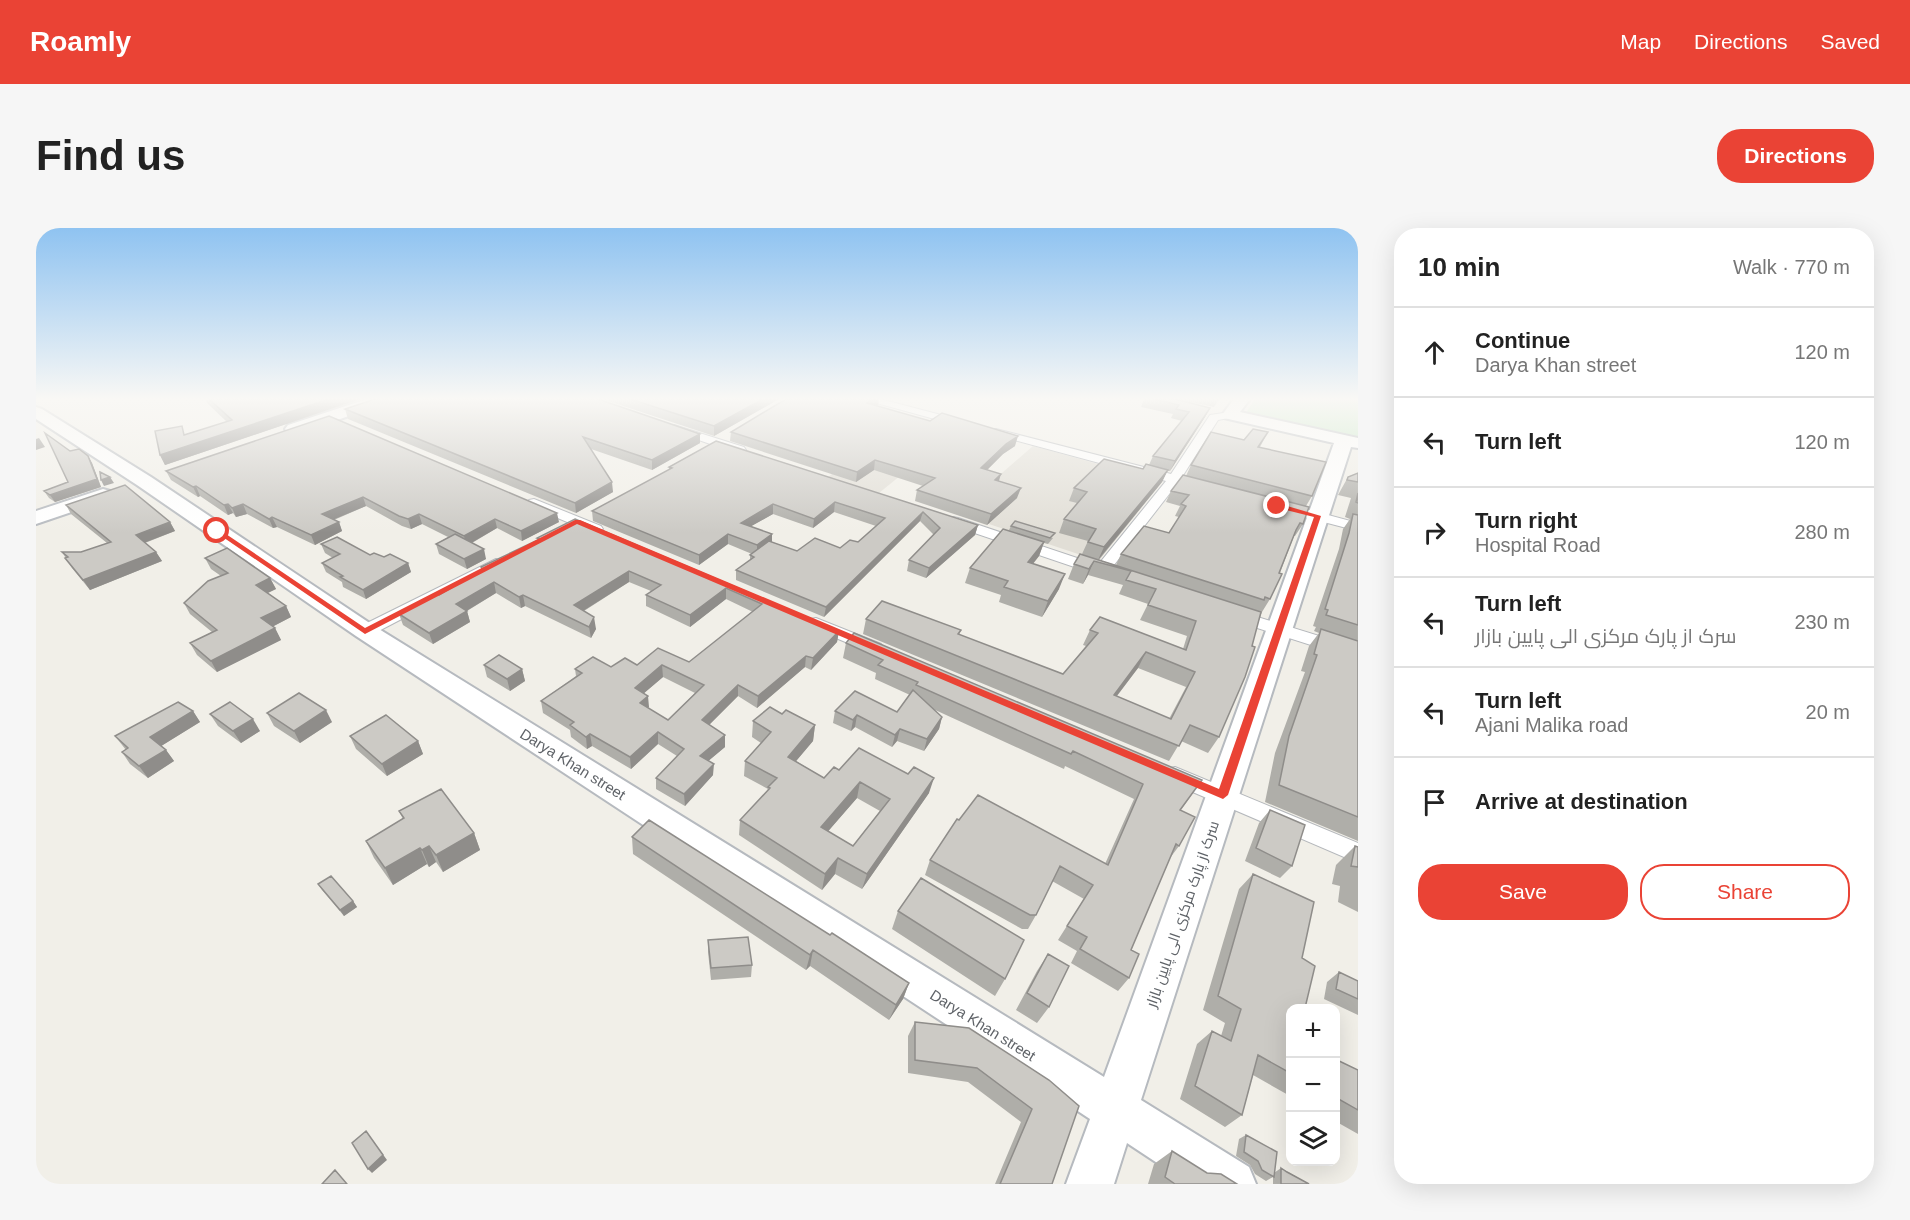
<!DOCTYPE html>
<html lang="en">
<head>
<meta charset="utf-8">
<style>
	:root { --surface:#fff; --page:#f6f6f6; --text:#222; --muted:#767676; --line:#e0e0e0; --accent:#ea4335 }
	body { margin:0; font-family:Helvetica,Cairo,sans-serif; background:var(--page); color:var(--text) }
	.controls { position:absolute; right:18px; bottom:18px; display:grid; overflow:hidden; border-radius:12px; box-shadow:0 6px 24px #0002 }
	.controls button { width:54px; height:54px; display:grid; place-items:center; padding:0; border:0; border-bottom:2px solid var(--line); background:var(--surface); color:var(--text); font:30px sans-serif }
	.stop { position:absolute; width:18px; height:18px; margin:-14px; border:4px solid #ea4335; border-radius:50%; background:#fff }
	.stop.end { background:#ea4335; border-color:#fff; box-shadow:0 2px 6px #0008 }
	.list { margin:0; padding:0; list-style:none }
	h2 { display:flex; justify-content:space-between; align-items:center; height:78px; margin:0; padding:0 24px; font-size:26px }
	h2 small { font-size:20px; font-weight:400; color:var(--muted) }
	.list li { display:grid; grid-template-columns:39px 1fr auto; gap:18px; align-items:center; box-sizing:border-box; height:90px; padding:0 24px; border-top:2px solid var(--line) }
	.list b { display:block; font-size:22px; white-space:nowrap }
	.list p { margin:0; font-size:20px; white-space:nowrap; color:var(--muted) }
	.list em { font-size:20px; font-style:normal; color:var(--muted) }
	.actions { display:flex; gap:12px; padding:18px 24px }
	.actions a { flex:1; padding:14px 0; border:2px solid var(--accent); border-radius:24px; text-align:center; font-size:21px; color:var(--accent) }
	.actions .main { background:var(--accent); color:#fff }
	.icon { flex:none; width:33px; height:33px; fill:none; stroke:currentColor; stroke-width:2; stroke-linecap:round; stroke-linejoin:round }
	.map { position:relative; flex:none; width:1322px; height:956px; overflow:hidden; border-radius:24px }
	header { display:flex; align-items:center; gap:36px; box-sizing:border-box; height:84px; padding:0 30px; background:var(--accent); color:#fff }
	header strong { font-size:28px }
	nav { display:flex; gap:33px; margin-inline-start:auto; font-size:21px }
	.intro { display:flex; align-items:center; justify-content:space-between; box-sizing:border-box; height:144px; padding:0 36px }
	h1 { margin:0; font-size:42px }
	.button { padding:15px 27px; border-radius:24px; background:var(--accent); color:#fff; font-size:21px; font-weight:700 }
	main { display:flex; gap:36px; padding:0 36px }
	aside { flex:1; background:var(--surface); border-radius:24px; box-shadow:0 6px 24px #0002 }
	.map>svg:first-child { display:block }
	.education { fill:#e1ded6 }
	.green { fill:#c5e8c5 }
	.lines { fill:none; stroke-linecap:round; stroke-linejoin:round }
	.street-casing { stroke:#b5b8bc; stroke-width:2 }
	.secondary-casing { stroke:#b6babf; stroke-width:4 }
	.street { fill:#fff; fill-rule:evenodd }
	.secondary { fill:#fff; fill-rule:evenodd }
	.wall { fill:#afaea9; fill-rule:evenodd }
	.shaded-wall { fill:#8f8d8a }
	.building { fill:#cccac5; stroke:#8f8d8a; stroke-width:1.5; fill-rule:evenodd }
	.route { fill:#ea4335 }
	.labels { text-anchor:middle; dominant-baseline:central; stroke-width:4.5; stroke-linejoin:round; paint-order:stroke }
	.street-label { font-size:15px; fill:#5f6368; stroke:#fff }
</style>
</head>
<body>
<header>
<strong>Roamly</strong>
<nav><a>Map</a><a>Directions</a><a>Saved</a></nav>
</header>
<div class="intro"><h1>Find us</h1><a class="button">Directions</a></div>
<main>
<div class="map">
<svg width="1322" height="956" viewBox="0 0 1322 956">
	<rect width="100%" height="100%" fill="#f1efe8"/>
	<path class="education" d="M837 216 886 230 843 265 792 249Z
		M997 218 1123 253 1060 332 920 285Z"/>
	<path class="green" d="M1219 171H1322V213L1208 188Z"/>
	<g class="lines">
		<defs>
			<path id="street" d="M826 171H844L928 193 930 195 924 198Z
				M1194 184 1200 187 1198 189 1182 192 1146 249 1173 256 1175 259 1173 262 1168 263 1141 256 1071 346H1059L912 296 910 293 917 289 922 290 1062 337 1130 253 952 205V201H960L1135 246 1174 187Z
				M638 197 708 219 710 222 704 226 700 225 634 202V198Z
				M498 271 565 298 567 301 560 305 555 304 493 278 491 275 493 272Z
				M1266 280 1322 295V303L1261 287 1259 284Z
				M460 331 465 333 468 336 465 339 335 407H323L320 403 323 399Z
				M1199 382 1322 420V432L1193 391 1191 387 1193 383Z
				M780 390 845 416 848 420 845 424H833L774 399 771 395 774 391Z
				M1139 539 1322 615V635L1131 553 1128 547 1131 541Z"/>
			<path id="secondary" d="M331 171H355L353 174 264 205H252L249 201 252 197Z
				M1198 171H1214L1204 184 1322 210V220L1315 219 1105 872 1213 939 1220 956H1153L1091 915 1078 956H1030L1054 891 320 408 101 257 0 191V179L6 181 115 249 338 398 1068 849 1298 215 1188 190 1186 187Z
				M67 261 74 263 77 267 74 271 0 296V283Z"/>
		</defs>
		<use href="#street" class="street-casing"/>
		<use href="#secondary" class="secondary-casing"/>
		<use href="#street" class="street"/>
		<use href="#secondary" class="secondary"/>
	</g>
	<path class="wall" d="M169 171H324L129 237 124 227 150 206 191 194 171 175Z
		M566 171H743L678 208Z
		M1108 171H1139L1174 180 1169 189 1134 243H1131L1126 254 1063 332 1080 337 1085 326 1133 305 1143 289 1139 288 1144 278 1130 274 1135 263 1150 248 1155 237 1208 212 1232 204 1224 219 1276 268 1270 278 1267 296 1259 308H1258L1234 371 1226 384 1183 509 1172 525 1145 513 1133 533 827 406 830 391 925 402 923 407 1027 446 1050 418 1047 417 1054 402 1147 421 1151 408 1104 392 1112 376 1083 366 1087 357 1052 347 1047 356 1032 351 1038 336 1046 326 1052 313 1023 305 1028 291 1041 275 1033 273 1038 260 1107 241 1113 237 1117 228 1146 193 1135 190 1137 186 1105 179ZM1102 440 1150 459 1133 491 1081 468Z
		M1139 171H1183L1178 179Z
		M841 178 979 218 967 226 951 242 981 270 951 297 879 273 881 262 887 258 838 242 820 254 694 213 695 204Z
		M309 181 664 206V215L616 242 555 221 577 264 540 285 312 191Z
		M680 213 942 297 939 307 890 350 871 343 873 332 898 307 884 293 788 389 700 352V342L714 332V327L716 326 692 316 663 337 557 293 556 283 633 242V239ZM798 284 840 298 822 314 804 320 761 323 736 314 715 298 737 286 777 300Z
		M34 223 52 228 56 235 65 259 19 274 13 270 8 263 32 254Z
		M130 243 523 294 486 313 461 300 436 315 450 331 431 341 403 326 400 316 412 309 386 296 375 301 366 298 330 278 298 292 303 294 306 303 279 317 241 299 237 300 211 286 200 289 197 285 192 287 164 268 162 269 135 252Z
		M1322 245V613L1229 574 1239 525 1269 444 1265 443 1273 418 1283 405 1278 403 1280 399 1277 398 1303 321 1307 301 1314 291 1309 289 1315 270 1302 267 1312 249Z
		M30 277 134 294 139 303 109 315 120 324 126 333 54 362 36 340 26 324H45L71 315 35 286Z
		M539 291 803 403 801 414 775 442 769 439 721 480 702 468 673 497 689 507V519L672 533 677 547 649 578 620 561V550L641 528 622 516 595 541 556 518 551 521 535 509 534 502 507 485 505 473 540 448 539 441 653 434 717 384 690 371 654 399 610 378V367L615 363 593 354 548 383 560 401 555 410 489 378 485 380 460 365 431 383 434 394 397 416 367 397 363 386 403 367 445 342V339L502 312 501 310ZM627 449 659 465 632 492 612 480 608 465Z
		M975 298 1017 310 1012 316 1008 315 1003 328 997 336 1023 361 1006 389 963 374 965 367 929 355 934 340 973 302Z
		M285 316 372 335 375 344 330 371 307 359 306 354 290 344 286 335 297 330 289 325Z
		M169 330 234 350 240 361 232 365 250 378 255 389 236 399 239 400 245 412 181 444 161 427 154 415 176 404 154 386 148 375 185 348 175 341Z
		M810 415 1166 552 1145 582 1143 618 1134 630 1095 722 1093 750 1082 763 1035 735 1041 723 1022 712 1048 671 1016 653 1000 687 992 701H986L889 647 894 632 1069 636 1098 571 1029 538 1028 541 897 481 906 489 903 501 888 523 861 513 856 519 819 499 815 503 797 495 799 483 861 484 874 467 839 451 840 445 807 430Z
		M448 437 486 441 489 453 474 463 451 449Z
		M157 483 164 494 125 518 130 522 138 533 112 550 94 536 86 524 90 522 79 508Z
		M231 485 296 494 264 515 238 498Z
		M174 486 224 503 205 515 182 498Z
		M746 486 779 497 777 513 760 533 788 550 803 542 893 565 826 661 799 646 786 662 703 607 704 592 731 563 732 561 708 548 709 533 725 515 716 509 717 493ZM821 570 844 583 817 618 792 603Z
		M314 508 382 513 387 526 351 548 320 521Z
		M1234 582 1256 638 1244 650 1209 633 1223 595Z
		M363 583 438 605 444 622 407 644 400 634 393 639 391 636 357 657 338 630 330 613 367 591Z
		M596 609 794 707 873 755 867 771 853 792 774 738 770 742 597 626Z
		M1319 618 1322 619V684L1302 674 1304 658 1296 656 1300 637Z
		M1217 646 1266 730 1254 780V868L1217 847 1206 887 1189 899 1144 871 1161 816 1176 803 1185 808 1189 795 1167 782 1203 661Z
		M282 656 317 673 321 679 308 688 286 662Z
		M862 683 969 751 959 768 856 701Z
		M672 712 716 737 715 749 675 752 672 724Z
		M1012 726 1013 779 1001 795 980 782 1001 743Z
		M1303 744 1322 753V787L1288 771 1291 754Z
		M879 794 1013 852 1016 956H959L985 894 932 854 872 845V808Z
		M1299 831 1322 842V906L1299 893Z
		M1210 907 1238 945 1245 940 1273 956H1237V949L1230 953 1219 946 1214 937 1200 928 1203 911Z
		M1136 923 1171 945 1201 956H1112L1118 936Z
		M1322 951V956H1317V953Z"/>
	<path class="shaded-wall" d="M293 171H324L129 237 124 227Z
		M727 171H743L678 208V198Z
		M838 171H843L842 178 829 184 831 175Z
		M1174 180 1169 189 1134 243 1139 233Z
		M664 206V215L616 242V232Z
		M982 208 979 218 967 226 943 250 945 240 970 216Z
		M3 210 9 219 0 222V211Z
		M52 228 56 235 65 259 19 274 14 267 61 251Z
		M839 232 838 242 820 254 821 244Z
		M1132 242 1126 254 1062 332 1068 319Z
		M965 246 962 256 959 252Z
		M74 249 78 255 68 258 65 252Z
		M576 254 577 264 540 285 539 275Z
		M160 258 164 268 162 269 157 259Z
		M985 260 981 270 951 297 955 286Z
		M327 269 330 278 289 295 286 286Z
		M799 274 798 284 777 300 778 291Z
		M192 276 197 285 192 287 188 277Z
		M207 276 211 286 200 289 196 280Z
		M737 276V286L705 304V295Z
		M887 284 884 293 788 389 790 379Z
		M521 285 523 294 486 313 485 303Z
		M383 286 386 296 375 301 372 291Z
		M236 289 241 299 237 300 233 291Z
		M459 291 461 300 430 318 428 308Z
		M134 294 139 303 105 316 100 307Z
		M303 294 306 303 279 317 275 307Z
		M942 297 939 307 890 350 893 340Z
		M692 306V316L663 337V327Z
		M736 306V316L721 327V317Z
		M1008 314 1003 328 986 349 992 334Z
		M448 321 450 331 431 341 428 331Z
		M120 324 126 333 54 362 47 352Z
		M1058 333 1052 347 1047 356 1053 341Z
		M372 335 375 344 330 371 327 362Z
		M593 343V354L539 388 538 377Z
		M1029 346 1023 361 1006 389 1012 373Z
		M234 350 240 361 225 368 220 357Z
		M458 354 460 365 427 385 431 383 434 394 397 416 393 405 420 376Z
		M690 360V371L654 399V387Z
		M487 367 489 378 485 380 483 369Z
		M250 378 255 389 230 402 225 390Z
		M558 389 560 401 555 410 553 399Z
		M239 400 245 412 181 444 175 433Z
		M803 403 801 414 775 442 777 430Z
		M1110 424 1102 440 1070 482 1078 467Z
		M770 428 769 439 721 480 722 468Z
		M626 437 627 449 600 472 599 460Z
		M486 441 489 453 474 463 471 451Z
		M702 457V468L666 504V492Z
		M612 468 613 479 604 486V475Z
		M290 482 296 494 264 515 258 503Z
		M157 483 164 494 122 520 114 509Z
		M821 487 819 499 815 503 817 492Z
		M906 489 903 501 888 523 891 511Z
		M217 491 224 503 205 515 197 503Z
		M779 497 777 513 750 545 752 529Z
		M864 501 861 513 856 519 859 507Z
		M622 504V516L595 541 594 529Z
		M554 506 556 518 551 521 550 509Z
		M689 507V519L664 540V528Z
		M382 513 387 526 351 548 346 536Z
		M130 522 138 533 112 550 103 538Z
		M678 536 677 547 649 578 648 566Z
		M898 550 893 565 826 661 831 646Z
		M824 554 821 570 782 615 785 599Z
		M438 605 444 622 407 644 400 627Z
		M393 618 400 634 393 639 386 622Z
		M384 620 391 636 357 657 349 640Z
		M802 630 799 646 786 662 789 646Z
		M317 673 321 679 308 688 304 682Z
		M777 722 774 738 770 742 774 727Z
		M873 755 867 771 853 792 860 777Z
		M330 903 351 932 336 945 332 941Z"/>
	<path class="building" d="M173 171H293L124 227 119 203 146 198 148 207 196 192Z
		M339 171H562L664 206 616 232 547 209 576 254 539 275 309 181Z
		M594 171H727L678 198Z
		M750 171H838L831 175 894 193 906 185 982 208 970 216 945 240 965 246 959 252 985 260 955 286 881 262 899 250 839 232 821 244 695 204Z
		M1117 171H1139L1174 180 1139 233 1117 228 1153 184 1140 181 1143 177Z
		M293 188 521 285 485 303 459 291 428 308 383 286 372 291 363 288 327 269 286 286 303 294 275 307 236 289 233 291 207 276 196 280 192 276 188 277 160 258 157 259 130 243Z
		M1217 201 1232 204 1222 219 1290 234 1276 268 1155 237 1175 204 1208 212Z
		M9 205 34 223 43 221 52 228 61 251 14 267 8 263 32 254Z
		M680 213 942 297 893 340 873 332 904 300 887 284 790 379 700 342 718 329 714 327 733 313 761 323 779 310 804 320 814 312 822 314 849 290 799 274 778 291 737 276 705 295 736 306 721 317 692 306 663 327 556 283 636 240 633 239Z
		M1068 231 1107 241 1110 236 1132 242 1068 319 1052 314 1060 301 1028 291 1051 264 1038 260Z
		M64 244 74 249 65 252Z
		M1322 245V254L1311 252 1312 249Z
		M1147 247 1273 279 1267 296 1264 295 1260 302 1243 345 1246 346 1234 371 1229 369 1228 372 1085 326 1108 298 1133 305 1150 278 1145 276 1153 267 1135 263Z
		M89 257 134 294 100 307 120 324 47 352 29 330 32 329 26 324H45L75 314 30 277Z
		M1322 265V275L1320 274Z
		M1317 286 1322 287V397L1290 387 1292 382 1289 381 1313 305Z
		M539 291 803 403 777 430 770 428 722 468 702 457 666 492 689 507 664 528 678 536 648 566 620 550 648 521 622 504 594 529 554 506 550 509 534 497 538 494 505 473 546 445 539 441 557 429 575 439 589 430 601 437 622 420 653 434 726 376 690 360 654 387 610 367 625 357 593 343 538 377 558 389 553 399 487 367 483 369 458 354 420 376 431 383 393 405 363 386 401 365 403 367 447 341 445 339 504 311 501 310ZM626 437 668 457 632 492 604 475 612 468 599 460Z
		M979 293 1019 305 1014 310 975 298Z
		M967 301 1008 314 992 334 1029 346 1012 373 968 359 972 353 934 340Z
		M419 306 448 321 428 331 400 316Z
		M301 309 334 327 338 325 348 329 354 326 372 335 327 362 304 349 307 348 286 335 304 326 285 316Z
		M191 320 234 350 220 357 250 378 225 390 239 400 175 433 154 415 181 402 148 375 172 353 192 345 169 330Z
		M1044 326 1225 384 1216 418 1219 419 1209 449 1183 509 1154 497 1143 518 830 391 846 373 925 402 922 406 1027 446 1062 405 1054 402 1064 389 1150 422 1160 393 1112 377 1120 361 1090 352 1095 343 1058 333 1053 341 1038 336ZM1110 424 1159 444 1135 491 1078 467Z
		M1285 401 1322 413V589L1243 557 1253 508 1281 427 1278 426Z
		M818 405 1166 552 1144 582 1159 589 1143 618 1140 616 1095 722 1103 726 1093 750 1044 721 1051 709 1031 698 1057 657 1024 638 1000 687H994L894 632 921 591 923 592 942 567 1072 637 1107 556 1037 523 1035 526 880 457 882 454 842 437 847 432 810 415Z
		M463 427 486 441 471 451 448 437Z
		M877 462 906 489 891 511 864 501 859 507 821 487 817 492 799 483 819 463 861 484Z
		M263 465 290 482 258 503 231 485Z
		M142 474 157 483 114 509 130 522 103 538 86 524 92 520 79 508Z
		M194 474 217 491 197 503 174 486Z
		M734 479 746 486 750 482 779 497 752 529 788 550 798 539 803 542 823 520 872 546 878 539 898 550 831 646 802 630 789 646 704 592 734 560 732 559 741 550 709 533 735 504 717 493ZM824 554 854 571 817 618 785 599Z
		M350 487 382 513 346 536 314 508Z
		M405 561 438 605 400 627 393 618 386 622 384 620 349 640 330 613 368 590 363 583Z
		M1234 582 1269 597 1256 638 1220 620Z
		M613 592 794 707 796 705 873 755 860 777 777 722 774 727 596 609Z
		M1319 618 1322 619V639L1315 638Z
		M1217 646 1278 674 1266 730 1279 738 1269 780H1254V845L1222 827 1206 887 1159 858 1176 803 1195 813 1205 781 1182 768Z
		M295 648 317 673 304 682 282 656Z
		M885 650 988 712 969 751 862 683Z
		M712 709 716 737 675 740 672 712Z
		M1012 726 1033 738 1013 779 991 765Z
		M1303 744 1322 753V771L1300 761Z
		M879 794 933 800 1013 852 1043 878 1016 956H964L996 881 941 840 879 832Z
		M1299 831 1322 842V882L1299 869Z
		M330 903 347 927 332 941 316 915Z
		M1210 907 1241 924 1238 949 1226 942 1222 933 1208 924Z
		M1136 923 1171 945 1185 946 1201 956H1139L1129 949Z
		M1245 940 1251 944 1273 956H1245Z
		M299 942 311 956H286Z"/>
	<linearGradient id="sky" x2="0" y2="1"><stop stop-color="#8fc3f1"/><stop offset="0.56" stop-color="#f9f8f5"/><stop offset="1" stop-color="#f9f8f5" stop-opacity="0"/></linearGradient>
	<rect width="1322" height="305" fill="url(#sky)"/>
	<path class="route" d="M1241 275 1285 288 1192 567 1187 571 541 296 329 406 178 303 184 302 329 400 539 292H544L1183 561 1278 289 1238 279Z"/>
	<g class="labels">
		<g class="street-label">
			<text transform="translate(537 536) rotate(32)">Darya Khan street</text>
			<text transform="translate(1146 686) rotate(-71)">سرک از پارک مرکزی الی پایین بازار</text>
			<text transform="translate(947 797) rotate(32)">Darya Khan street</text>
		</g>
	</g>
</svg>
<div class="controls">
<button>+</button>
<button>−</button>
<button><svg class="icon" aria-label="layers" viewBox="0 0 24 24"><path d="M12 4l9 5-9 5-9-5zM3 14l9 5 9-5"/></svg></button>
</div>
<div class="stop" style="left:181px;top:303px"></div>
<div class="stop end" style="left:1241px;top:278px"></div>
</div>
<aside>
<h2>10 min<small>Walk · 770 m</small></h2>
<ul class="list">
<li><svg class="icon" aria-label="ahead" viewBox="0 0 24 24"><path d="M12 20V5M6 11l6-6 6 6"/></svg><div><b>Continue</b><p>Darya Khan street</p></div><em>120 m</em></li>
<li><svg class="icon" aria-label="left" viewBox="0 0 24 24"><path d="M17 20v-9H6M10 6l-5 5 5 5"/></svg><div><b>Turn left</b></div><em>120 m</em></li>
<li><svg class="icon" aria-label="right" viewBox="0 0 24 24"><path d="M7 20v-9h11M14 6l5 5-5 5"/></svg><div><b>Turn right</b><p>Hospital Road</p></div><em>280 m</em></li>
<li><svg class="icon" aria-label="left" viewBox="0 0 24 24"><path d="M17 20v-9H6M10 6l-5 5 5 5"/></svg><div><b>Turn left</b><p>سرک از پارک مرکزی الی پایین بازار</p></div><em>230 m</em></li>
<li><svg class="icon" aria-label="left" viewBox="0 0 24 24"><path d="M17 20v-9H6M10 6l-5 5 5 5"/></svg><div><b>Turn left</b><p>Ajani Malika road</p></div><em>20 m</em></li>
<li><svg class="icon" aria-label="arrive" viewBox="0 0 24 24"><path d="M6 21V4h12l-3 4 3 4H6"/></svg><div><b>Arrive at destination</b></div></li>
</ul>
<div class="actions"><a class="main">Save</a><a>Share</a></div>
</aside>
</main>
</body>
</html>
